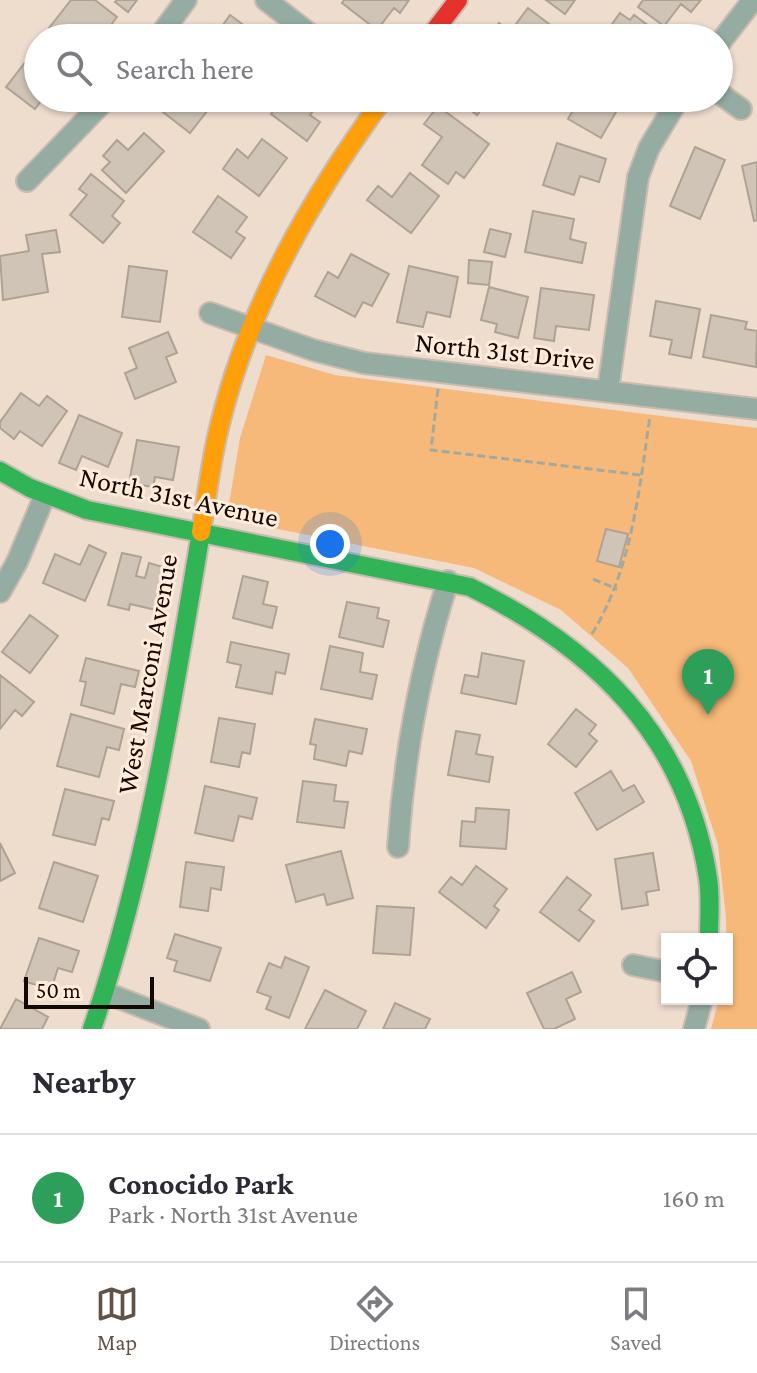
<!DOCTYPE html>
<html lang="en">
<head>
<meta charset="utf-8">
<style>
	:root { --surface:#fff; --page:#f7f7f7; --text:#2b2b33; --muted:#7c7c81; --line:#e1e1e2; --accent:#605349 }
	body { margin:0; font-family:"Crimson Pro",serif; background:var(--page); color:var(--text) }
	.controls { position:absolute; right:24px; bottom:24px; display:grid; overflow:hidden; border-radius:0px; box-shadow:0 2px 6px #0004 }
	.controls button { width:72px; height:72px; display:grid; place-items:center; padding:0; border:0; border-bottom:2px solid var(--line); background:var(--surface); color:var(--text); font:40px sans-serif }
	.scale { position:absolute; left:24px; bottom:20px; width:130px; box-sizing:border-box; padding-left:8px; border:4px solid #140902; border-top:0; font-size:22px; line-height:28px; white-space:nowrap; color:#140902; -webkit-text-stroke:6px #ffebda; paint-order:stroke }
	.you { position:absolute; left:330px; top:544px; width:28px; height:28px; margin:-20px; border:6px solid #fff; border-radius:50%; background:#1a73e8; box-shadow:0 0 0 12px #1a73e833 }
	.badge { display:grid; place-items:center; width:52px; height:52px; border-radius:50%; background:var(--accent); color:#fff; font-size:26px; font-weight:700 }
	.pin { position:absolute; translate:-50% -66px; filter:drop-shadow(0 2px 4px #0008) }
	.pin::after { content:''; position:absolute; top:42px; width:28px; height:24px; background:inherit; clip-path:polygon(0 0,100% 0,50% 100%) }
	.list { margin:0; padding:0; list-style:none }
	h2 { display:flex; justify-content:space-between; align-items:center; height:104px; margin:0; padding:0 32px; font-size:34px }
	h2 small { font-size:26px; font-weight:400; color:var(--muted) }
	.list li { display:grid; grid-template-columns:52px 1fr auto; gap:24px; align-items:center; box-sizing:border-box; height:128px; padding:0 32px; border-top:2px solid var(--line) }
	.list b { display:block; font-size:30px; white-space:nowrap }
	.list p { margin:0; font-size:26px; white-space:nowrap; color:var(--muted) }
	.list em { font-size:26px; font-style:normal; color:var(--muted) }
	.icon { flex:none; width:44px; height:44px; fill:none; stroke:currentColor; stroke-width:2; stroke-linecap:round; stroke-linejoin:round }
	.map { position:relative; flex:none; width:757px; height:1029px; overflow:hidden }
	.search { position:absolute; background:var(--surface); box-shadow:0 2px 6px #0004; left:24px; right:24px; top:24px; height:88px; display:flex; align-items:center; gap:20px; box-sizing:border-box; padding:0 28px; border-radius:44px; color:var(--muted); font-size:30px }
	.sheet { height:232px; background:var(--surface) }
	nav { display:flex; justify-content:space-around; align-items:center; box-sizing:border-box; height:112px; border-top:2px solid var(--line); background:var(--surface); font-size:22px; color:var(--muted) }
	nav a { display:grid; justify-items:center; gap:4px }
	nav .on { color:var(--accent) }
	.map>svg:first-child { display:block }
	.green { fill:#f7b979 }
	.building { fill:#d0c4b7; stroke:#aea295; stroke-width:2 }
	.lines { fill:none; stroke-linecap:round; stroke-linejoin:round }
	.street-casing { stroke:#c9bbaf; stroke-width:24 }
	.fast-casing { stroke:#c9bbaf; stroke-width:22 }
	.slow-casing { stroke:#c9bbaf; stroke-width:22 }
	.jam-casing { stroke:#c9bbaf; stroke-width:22 }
	.path { stroke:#a3a99f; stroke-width:3; stroke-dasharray:8 4; stroke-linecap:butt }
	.street { stroke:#95aca3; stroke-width:20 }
	.fast { stroke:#30b455; stroke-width:18 }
	.slow { stroke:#ff9f0a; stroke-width:18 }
	.jam { stroke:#e5322d; stroke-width:18 }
	.labels { text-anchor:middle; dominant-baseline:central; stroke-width:6; stroke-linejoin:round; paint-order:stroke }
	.street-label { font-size:28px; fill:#140902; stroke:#ffebda }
</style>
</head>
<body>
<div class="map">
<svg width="757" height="1029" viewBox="0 0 757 1029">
	<rect width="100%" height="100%" fill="#eedccd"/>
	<path class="green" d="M266 355 335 375 757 428V1029H711L719 999H727L726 917 718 845 691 761 628 668 561 610 474 568 233 520 227 516 240 438Z"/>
	<path class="building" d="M71 0H95L117 17 101 38H61L49 28Z
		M117 0H137L128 12 115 2Z
		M344 0H409L400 13 394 8 377 30 342 3Z
		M546 0H575L565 14Z
		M643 0H701L691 12 681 4 664 26 638 7Z
		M528 8 553 27 545 38H487L499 23 510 32Z
		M620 13 630 20 634 15 665 38H602Z
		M230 15 257 35 255 38H200L210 25 218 32Z
		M34 51 38 54V98H43L35 109 6 87Z
		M174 98H210L214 102 190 133 163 112Z
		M283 98H323L310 115 320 122 307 141 271 114Z
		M455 98H490L477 115Z
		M580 98H624L601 138 568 119Z
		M438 106 489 144 464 178 456 172 448 184 422 165 442 137 424 124Z
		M144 133 164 151 126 193 102 170 110 162 103 156 117 140 128 150Z
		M262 139 287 158 259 196 223 169 237 149 248 158Z
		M557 143 606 159 599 182 580 176 574 195 543 185Z
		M695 147 725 160 700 219 670 206Z
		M757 162V220L754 221 742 166Z
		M410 173 439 196 411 233 367 200 378 186 392 197Z
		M91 174 124 201 112 216 120 223 103 243 70 215 87 195 79 189Z
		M218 196 247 217 236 232 245 238 231 258 193 232Z
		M533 211 574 219 570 239 586 243 582 263 525 252Z
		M490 229 511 234 505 257 484 252Z
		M56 230 60 252 42 254 48 292 3 300 0 256 29 251 26 235Z
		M351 254 389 274 372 306 363 302 355 317 315 296 328 272 338 278Z
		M469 260 492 262 489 285 468 283Z
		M129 266 167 271 160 322 122 317Z
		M409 266 458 277 450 317 427 312 423 327 397 322Z
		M489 287 528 297 518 338 495 332 497 324 481 320Z
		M541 288 594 295 589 330 556 326 554 341 534 338Z
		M656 301 700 309 691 358 669 354 672 340 650 336Z
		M711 315 747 322 745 329 757 331 756 367 703 357Z
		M168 332 177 353 166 357 176 382 135 399 125 373 137 368 129 348Z
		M21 393 39 406 47 396 67 411 42 446 20 431 14 439 0 428V422Z
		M79 415 122 433 108 467 82 456 76 470 59 463Z
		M137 440 179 447 173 480 155 477 153 487 129 483Z
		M606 529 628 534 619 567 597 561Z
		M89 545 106 553 85 601 43 583 55 554 80 565Z
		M122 553 141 557 136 576 145 578 149 563 166 568 156 610 130 604 129 610 108 605Z
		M243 576 268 582 263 604 277 607 272 628 233 618Z
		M347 602 379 608 377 618 389 621 383 647 339 637Z
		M30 615 58 636 30 673 2 652Z
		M231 642 289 654 285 674 276 672 272 694 236 687 241 665 227 662Z
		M330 646 363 653 360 672 377 675 372 699 321 689Z
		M482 653 524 661 516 704 461 693 465 675 478 677Z
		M86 658 139 671 135 687 121 684 114 714 81 705 86 682 80 681Z
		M0 675 34 702 22 716 15 710 0 729Z
		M576 709 596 725 589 734 597 741 576 767 548 744Z
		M71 714 124 729 119 750 107 747 99 777 57 766Z
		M219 718 255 724 250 754 242 752 239 767 211 762Z
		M315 719 367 729 362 754 349 751 346 766 314 759 316 745 310 744Z
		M456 731 480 735 476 754 493 757 489 782 448 775Z
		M611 771 623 791 634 785 644 802 597 830 575 793Z
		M303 781 336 785 334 801 348 802 344 828 297 822Z
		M205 786 257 798 252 819 239 816 233 841 195 833Z
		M65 789 114 801 109 820 102 818 95 845 53 835Z
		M476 808 509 810 506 849 460 846 462 821 475 822Z
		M0 843 15 873 0 881Z
		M341 851 353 898 327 905 324 894 296 902 286 865Z
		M653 853 659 890 646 892 648 905 622 909 615 859Z
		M54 862 98 876 83 922 39 908Z
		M186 862 224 867 221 890 211 888 208 911 180 907Z
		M476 866 507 889 494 906 499 910 486 928 439 892 451 877 462 885Z
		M567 877 591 895 579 910 594 921 579 941 540 912Z
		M377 906 414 908 410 955 373 953Z
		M175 934 221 948 210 981 174 971 177 961 167 958Z
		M39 938 79 951 72 972 58 968 51 990 24 981Z
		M285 957 309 967 289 1018 266 1009 271 997 257 992 269 963 281 968Z
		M572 972 581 992 566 999 575 1019 554 1029H544L527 993Z
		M325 990 366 1011 357 1029H305Z
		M16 999 48 1017 42 1029H0Z
		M395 1003 430 1019 425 1029H383Z"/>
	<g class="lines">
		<defs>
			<path id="street" d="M266 0 315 38
				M158 38 186 0
				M719 44 753 0
				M719 93 741 109
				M27 181 107 98
				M210 313 313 350 364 363 757 409
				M608 390 638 177 649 148 679 98
				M0 592 17 562 45 495
				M398 847C404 756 420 668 448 581
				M633 965 667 972
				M106 993 199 1029
				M694 1029 702 999"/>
			<path id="fast" d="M0 471 30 488 87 510 470 587C594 648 686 735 708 878 711 897 709 919 709 939
				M92 1029C147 867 173 700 201 532"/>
			<path id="slow" d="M201 532C207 496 211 459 220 424 249 305 312 196 384 98"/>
			<path id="jam" d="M429 38 458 0"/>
		</defs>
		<use href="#street" class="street-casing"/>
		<use href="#fast" class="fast-casing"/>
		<use href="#slow" class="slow-casing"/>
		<use href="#jam" class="jam-casing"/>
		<path class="path" d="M438 389 431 450 641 475
			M593 579 617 589
			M592 634C632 568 639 491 650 416"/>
		<use href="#street" class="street"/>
		<use href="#fast" class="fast"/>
		<use href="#slow" class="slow"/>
		<use href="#jam" class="jam"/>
	</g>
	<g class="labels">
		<g class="street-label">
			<text transform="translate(505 351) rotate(6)">North 31st Drive</text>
			<text transform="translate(179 497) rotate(12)">North 31st Avenue</text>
			<text transform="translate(147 674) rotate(-80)">West Marconi Avenue</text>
		</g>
	</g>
</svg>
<div class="controls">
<button><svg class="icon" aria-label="locate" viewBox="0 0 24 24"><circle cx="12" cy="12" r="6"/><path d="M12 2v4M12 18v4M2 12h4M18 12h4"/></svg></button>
</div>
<div class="scale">50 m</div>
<div class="you"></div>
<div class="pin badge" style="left:708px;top:715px;background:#2e9e5b">1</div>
<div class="search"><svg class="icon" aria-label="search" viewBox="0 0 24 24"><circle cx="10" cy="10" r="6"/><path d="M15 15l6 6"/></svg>Search here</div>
</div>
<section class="sheet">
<h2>Nearby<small></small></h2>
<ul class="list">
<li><span class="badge" style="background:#2e9e5b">1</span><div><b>Conocido Park</b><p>Park · North 31st Avenue</p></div><em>160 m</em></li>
</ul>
</section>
<nav>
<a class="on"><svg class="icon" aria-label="map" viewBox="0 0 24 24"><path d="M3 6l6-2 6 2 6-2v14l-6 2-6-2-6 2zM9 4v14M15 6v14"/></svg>Map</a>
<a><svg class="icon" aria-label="directions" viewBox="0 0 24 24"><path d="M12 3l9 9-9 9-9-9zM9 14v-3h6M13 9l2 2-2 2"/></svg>Directions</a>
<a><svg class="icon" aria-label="saved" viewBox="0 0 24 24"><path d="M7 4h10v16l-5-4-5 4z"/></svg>Saved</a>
</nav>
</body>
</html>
